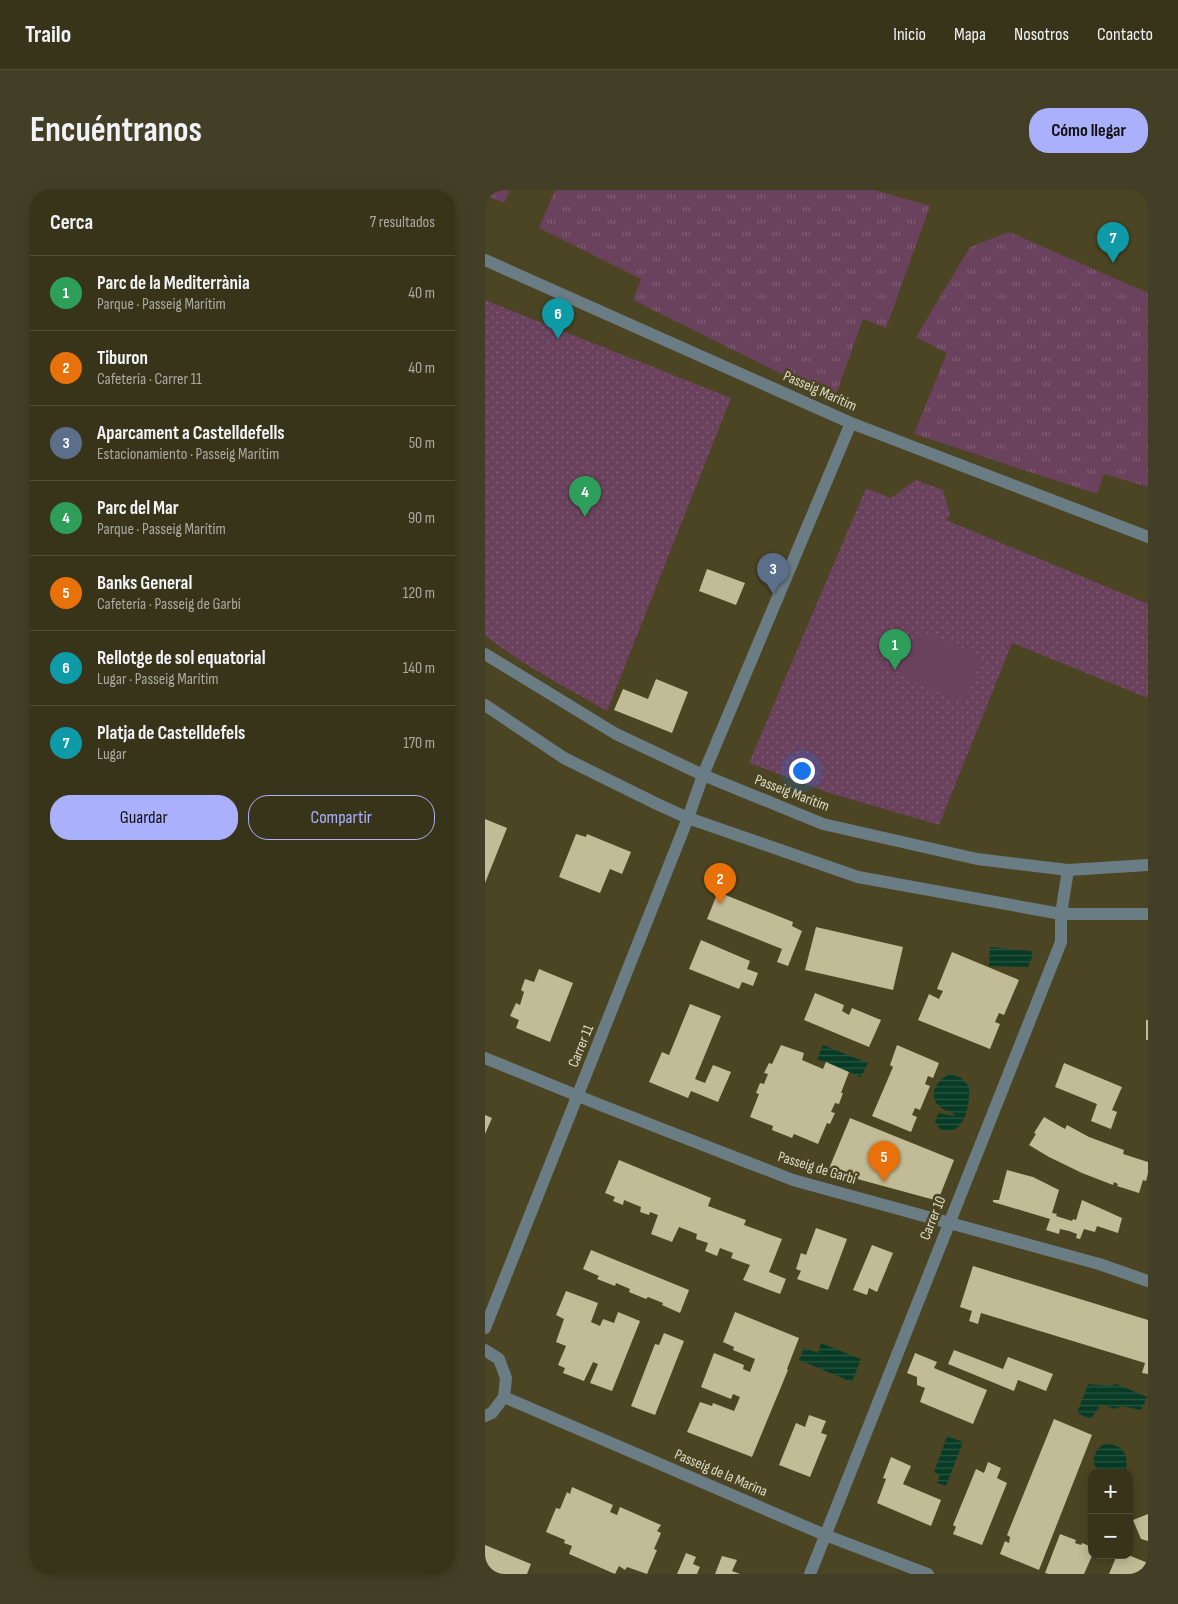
<!DOCTYPE html>
<html lang="es">
<head>
<meta charset="utf-8">
<style>
	:root { --surface:#38341a; --page:#433f27; --text:#f1f3f6; --muted:#abaaa2; --line:#524f39; --accent:#aab0fb }
	body { margin:0; font-family:"Sofia Sans Condensed",sans-serif; background:var(--page); color:var(--text) }
	.controls { position:absolute; right:15px; bottom:15px; display:grid; overflow:hidden; border-radius:10px; box-shadow:0 2px 12px #0003 }
	.controls button { width:45px; height:45px; display:grid; place-items:center; padding:0; border:0; border-bottom:1px solid var(--line); background:var(--surface); color:var(--text); font:25px sans-serif }
	.you { position:absolute; left:316px; top:580px; width:18px; height:18px; margin:-12px; border:4px solid #fff; border-radius:50%; background:#1a73e8; box-shadow:0 0 0 8px #1a73e833 }
	.badge { display:grid; place-items:center; width:32px; height:32px; border-radius:50%; background:var(--accent); color:#fff; font-size:16px; font-weight:700 }
	.pin { position:absolute; translate:-50% -41px; filter:drop-shadow(0 1px 2px #0008) }
	.pin::after { content:''; position:absolute; top:26px; width:18px; height:15px; background:inherit; clip-path:polygon(0 0,100% 0,50% 100%) }
	.list { margin:0; padding:0; list-style:none }
	h2 { display:flex; justify-content:space-between; align-items:center; height:65px; margin:0; padding:0 20px; font-size:21px }
	h2 small { font-size:16px; font-weight:400; color:var(--muted) }
	.list li { display:grid; grid-template-columns:32px 1fr auto; gap:15px; align-items:center; box-sizing:border-box; height:75px; padding:0 20px; border-top:1px solid var(--line) }
	.list b { display:block; font-size:19px; white-space:nowrap }
	.list p { margin:0; font-size:16px; white-space:nowrap; color:var(--muted) }
	.list em { font-size:16px; font-style:normal; color:var(--muted) }
	.actions { display:flex; gap:10px; padding:15px 20px }
	.actions a { flex:1; padding:11px 0; border:1px solid var(--accent); border-radius:20px; text-align:center; font-size:18px; color:var(--accent) }
	.actions .main { background:var(--accent); color:#111 }
	.map { position:relative; flex:none; width:663px; height:1384px; overflow:hidden; border-radius:20px }
	header { display:flex; align-items:center; gap:30px; box-sizing:border-box; height:70px; padding:0 25px; background:var(--surface); border-bottom:1px solid var(--line) }
	header strong { font-size:24px }
	nav { display:flex; gap:28px; margin-inline-start:auto; font-size:18px }
	.intro { display:flex; align-items:center; justify-content:space-between; box-sizing:border-box; height:120px; padding:0 30px }
	h1 { margin:0; font-size:35px }
	.button { padding:12px 22px; border-radius:20px; background:var(--accent); color:#111; font-size:18px; font-weight:700 }
	main { display:flex; gap:30px; padding:0 30px }
	aside { flex:1; background:var(--surface); border-radius:20px; box-shadow:0 2px 12px #0003 }
	.map>svg:first-child { display:block }
	.grass { fill:url(#grass-tufts) }
	.park { fill:url(#park-dots) }
	.garden { fill:#6b425d }
	.water { fill:url(#water-rules) }
	.building { fill:#c1bc95 }
	.lines { fill:none; stroke-linecap:round; stroke-linejoin:round }
	.minor { stroke:#6b7d84; stroke-width:12 }
	.labels { text-anchor:middle; dominant-baseline:central; stroke-width:5; stroke-linejoin:round; paint-order:stroke }
	.street-label { font-size:15px; fill:#dedcc8; stroke:#4b4523 }
</style>
</head>
<body>
<header>
<strong>Trailo</strong>
<nav><a>Inicio</a><a>Mapa</a><a>Nosotros</a><a>Contacto</a></nav>
</header>
<div class="intro"><h1>Encuéntranos</h1><a class="button">Cómo llegar</a></div>
<main>
<aside>
<h2>Cerca<small>7 resultados</small></h2>
<ul class="list">
<li><span class="badge" style="background:#2e9e5b">1</span><div><b>Parc de la Mediterrània</b><p>Parque · Passeig Marítim</p></div><em>40 m</em></li>
<li><span class="badge" style="background:#e8710a">2</span><div><b>Tiburon</b><p>Cafetería · Carrer 11</p></div><em>40 m</em></li>
<li><span class="badge" style="background:#5c6f8a">3</span><div><b>Aparcament a Castelldefells</b><p>Estacionamiento · Passeig Marítim</p></div><em>50 m</em></li>
<li><span class="badge" style="background:#2e9e5b">4</span><div><b>Parc del Mar</b><p>Parque · Passeig Marítim</p></div><em>90 m</em></li>
<li><span class="badge" style="background:#e8710a">5</span><div><b>Banks General</b><p>Cafetería · Passeig de Garbí</p></div><em>120 m</em></li>
<li><span class="badge" style="background:#0f9aa8">6</span><div><b>Rellotge de sol equatorial</b><p>Lugar · Passeig Marítim</p></div><em>140 m</em></li>
<li><span class="badge" style="background:#0f9aa8">7</span><div><b>Platja de Castelldefels</b><p>Lugar</p></div><em>170 m</em></li>
</ul>
<div class="actions"><a class="main">Guardar</a><a>Compartir</a></div>
</aside>
<div class="map">
<svg width="663" height="1384" viewBox="0 0 663 1384">
	<defs>
		<pattern id="grass-tufts" width="24" height="20" patternUnits="userSpaceOnUse" patternTransform="scale(1.25)"><rect width="24" height="20" fill="#6b425d"/><path d="M3 7l-1-3M5 7V3M7 7l1-3M15 17l-1-3M17 17v-4M19 17l1-3" fill="none" stroke="#805d73"/></pattern>
		<pattern id="park-dots" width="8" height="8" patternUnits="userSpaceOnUse" patternTransform="scale(1.25)"><rect width="8" height="8" fill="#6b425d"/><path d="M2 2h.1M6 6h.1" fill="none" stroke="#805d73" stroke-width="1.8" stroke-linecap="round"/></pattern>
		<pattern id="water-rules" width="6" height="5" patternUnits="userSpaceOnUse" patternTransform="scale(1.25)"><rect width="6" height="5" fill="#073b26"/><path d="M0 2.5h6" fill="none" stroke="#2b5744"/></pattern>
	</defs>
	<rect width="100%" height="100%" fill="#4b4523"/>
	<path class="grass" d="M0 0H25L19 13 0 5Z
		M70 0H390L445 16 401 138 378 129 349 210 148 110 156 89 54 38Z
		M524 42 663 103V297L619 284 612 304 429 244 462 163 431 147 485 57Z"/>
	<path class="park" d="M0 110 246 208 122 521C81 497 37 475 0 445Z
		M431 290 458 300 465 325 461 330 663 414V508L527 453 454 635 345 603 264 573 381 298 406 308Z"/>
	<path class="garden" d="M437 442 494 465 497 471 480 509 474 511 418 487 416 481 432 444Z"/>
	<path class="water" d="M505 757 546 761 548 765 543 777 504 776Z
		M338 855 383 873 376 887 332 869Z
		M467 884 476 888 484 896C485 910 482 942 461 941 454 940 453 937 450 931L453 924C459 922 465 928 470 925 465 921 457 920 453 915 442 903 454 887 467 884Z
		M336 1153 376 1169 367 1192 314 1170 319 1158 333 1163Z
		M603 1194 624 1196 632 1194 662 1207 656 1220 637 1216 630 1219 616 1214 606 1229 592 1223Z
		M462 1246 478 1252 461 1296 452 1293 455 1285 449 1282Z
		M620 1254C641 1255 643 1265 641 1283 634 1283 623 1285 617 1282 603 1276 609 1258 620 1254Z"/>
	<path class="building" d="M222 379 260 393 251 415 214 401Z
		M171 489 203 502 187 543 129 520 138 499 163 509Z
		M0 629 22 638 0 693Z
		M91 644 101 647 102 644 146 662 137 684 125 679 115 703 74 687Z
		M233 702 308 732 307 736 317 741 303 776 292 772 297 759 222 729Z
		M331 737 418 757 408 800 320 780Z
		M216 750 265 771 262 779 273 783 268 796 257 792 254 799 204 779Z
		M467 762 534 790 519 825 514 823 510 832 515 834 505 859 433 830 444 804 454 809 458 801 452 799Z
		M54 779 88 793 65 852 31 838 34 830 25 826 31 813 35 815 39 802 36 800 40 789 49 792Z
		M330 803 359 815 357 821 364 825 367 818 396 830 384 857 319 830Z
		M205 814 236 826 210 889 220 893 228 875 246 882 233 912 206 901 203 908 164 892 177 862 184 865Z
		M661 830H663V850H661Z
		M296 855 319 863 317 870 338 879 341 872 364 882 356 903H358L354 914 350 913 346 922 350 923 345 934 342 933 333 954 309 944 307 948 287 940 288 936 265 927 274 904 271 903 275 893 279 894 283 884 279 883 284 873 287 874Z
		M412 855 454 873 448 888 443 886 440 894 445 896 435 920 430 918 427 925 432 927 426 942 387 926 408 877 405 875Z
		M579 873 637 897 627 920 632 922 626 939 606 931 612 914 570 897Z
		M0 925 7 928 0 944Z
		M559 927 580 939 582 935 604 947 639 960 638 964 663 972V983L661 991 658 990 654 1003 632 996 633 994 629 992 628 995 597 983 564 967 544 955 551 944 549 943Z
		M365 928 469 970 454 1008 451 1010 446 1009 343 981Z
		M134 970 226 1008 223 1016 261 1030 259 1035 297 1049 284 1082 301 1089 295 1104 258 1090 265 1075 246 1068 248 1063 235 1058 232 1066 220 1061 223 1053 211 1049 212 1044 194 1037 187 1052 166 1044 173 1025 165 1022 164 1025 155 1022 156 1017 139 1010 138 1015 128 1011 130 1007 120 1003Z
		M522 980 548 987 574 1000 567 1023 572 1024 571 1026 587 1031 588 1029 591 1030 597 1010 637 1028 633 1043 612 1036 610 1042 599 1039 595 1049 591 1048 592 1044 584 1041 575 1039 574 1044 561 1040 565 1029 508 1012V1010H514Z
		M331 1038 362 1049 343 1100 312 1089 316 1081 311 1079 316 1063 321 1065Z
		M387 1055 408 1063 392 1102 384 1098 382 1105 368 1100Z
		M106 1060 204 1100 195 1123 177 1115 178 1113 163 1107 161 1109 144 1102 145 1099 131 1093 130 1096 112 1089 114 1086 98 1079Z
		M488 1076 663 1130V1184L657 1183 660 1173 496 1123 493 1134 484 1131 487 1121 475 1117Z
		M81 1101 113 1113 106 1132 115 1136 118 1129 129 1133 133 1122 155 1131 127 1201 105 1193 113 1174 108 1172 99 1191 78 1183 80 1178 73 1175 81 1156 71 1152 79 1129 71 1125Z
		M250 1122 314 1148 302 1179 303 1180 267 1267 202 1242 215 1212 227 1216 228 1213 249 1221 255 1207 248 1204 246 1209 216 1197 229 1163 259 1175 258 1179 265 1182 270 1169 248 1160 249 1157 238 1152Z
		M179 1143 199 1151 170 1225 146 1216 170 1154 174 1155Z
		M469 1160 518 1179 523 1167 568 1184 561 1201 533 1190 529 1201 463 1174Z
		M430 1163 452 1172 449 1178 502 1200 488 1234 435 1212 440 1198 432 1195V1187L422 1183Z
		M324 1225 341 1231 336 1243 342 1245 325 1287 294 1275 311 1233 320 1237Z
		M569 1229 607 1245 554 1380 515 1364 520 1351 524 1353 525 1347 522 1345Z
		M406 1267 426 1276 418 1294 456 1310 446 1336 392 1313 401 1289 398 1288Z
		M503 1272 516 1278 512 1288 522 1293 497 1355 468 1344 471 1337 468 1335 491 1279 499 1283Z
		M87 1297 128 1315 125 1322 132 1325 135 1317 176 1335 172 1341 176 1343 169 1359 172 1360 162 1384 142 1377 140 1380 134 1376 130 1384 84 1364 87 1356 79 1353 80 1350 61 1342 71 1318 75 1319 82 1302 85 1304Z
		M663 1324V1351L656 1349 648 1330Z
		M575 1344 591 1350 590 1353 596 1355 597 1353 607 1357V1366L599 1384H564L560 1383Z
		M0 1355 46 1374 42 1384H0Z
		M201 1363 211 1367 208 1374 215 1377 212 1384H192Z
		M632 1365H643L663 1373V1384H624Z
		M237 1366 252 1370 247 1381 255 1384H230Z"/>
	<g class="lines">
		<path class="minor" d="M0 70 366 233 663 347
			M0 464 131 544 218 585 338 634 492 669 583 680 663 675
			M0 515 79 568 172 614 203 628 373 687 576 724H663
			M0 868 113 914 308 990 614 1074 663 1091
			M0 1138 203 628 218 585 366 233
			M0 1160 14 1169 21 1188 19 1207 7 1223 0 1226
			M19 1207 340 1345 443 1384
			M325 1384 576 752V724L583 680"/>
	</g>
	<g class="labels">
		<g class="street-label">
			<text transform="translate(335 201) rotate(24)">Passeig Marítim</text>
			<text transform="translate(307 603) rotate(21)">Passeig Marítim</text>
			<text transform="translate(96 856) rotate(-68)">Carrer 11</text>
			<text transform="translate(332 978) rotate(17)">Passeig de Garbí</text>
			<text transform="translate(448 1028) rotate(-68)">Carrer 10</text>
			<text transform="translate(236 1283) rotate(23)">Passeig de la Marina</text>
		</g>
	</g>
</svg>
<div class="controls">
<button>+</button>
<button>−</button>
</div>
<div class="you"></div>
<div class="pin badge" style="left:410px;top:480px;background:#2e9e5b">1</div>
<div class="pin badge" style="left:235px;top:714px;background:#e8710a">2</div>
<div class="pin badge" style="left:288px;top:404px;background:#5c6f8a">3</div>
<div class="pin badge" style="left:100px;top:327px;background:#2e9e5b">4</div>
<div class="pin badge" style="left:399px;top:992px;background:#e8710a">5</div>
<div class="pin badge" style="left:73px;top:149px;background:#0f9aa8">6</div>
<div class="pin badge" style="left:628px;top:73px;background:#0f9aa8">7</div>
</div>
</main>
</body>
</html>
